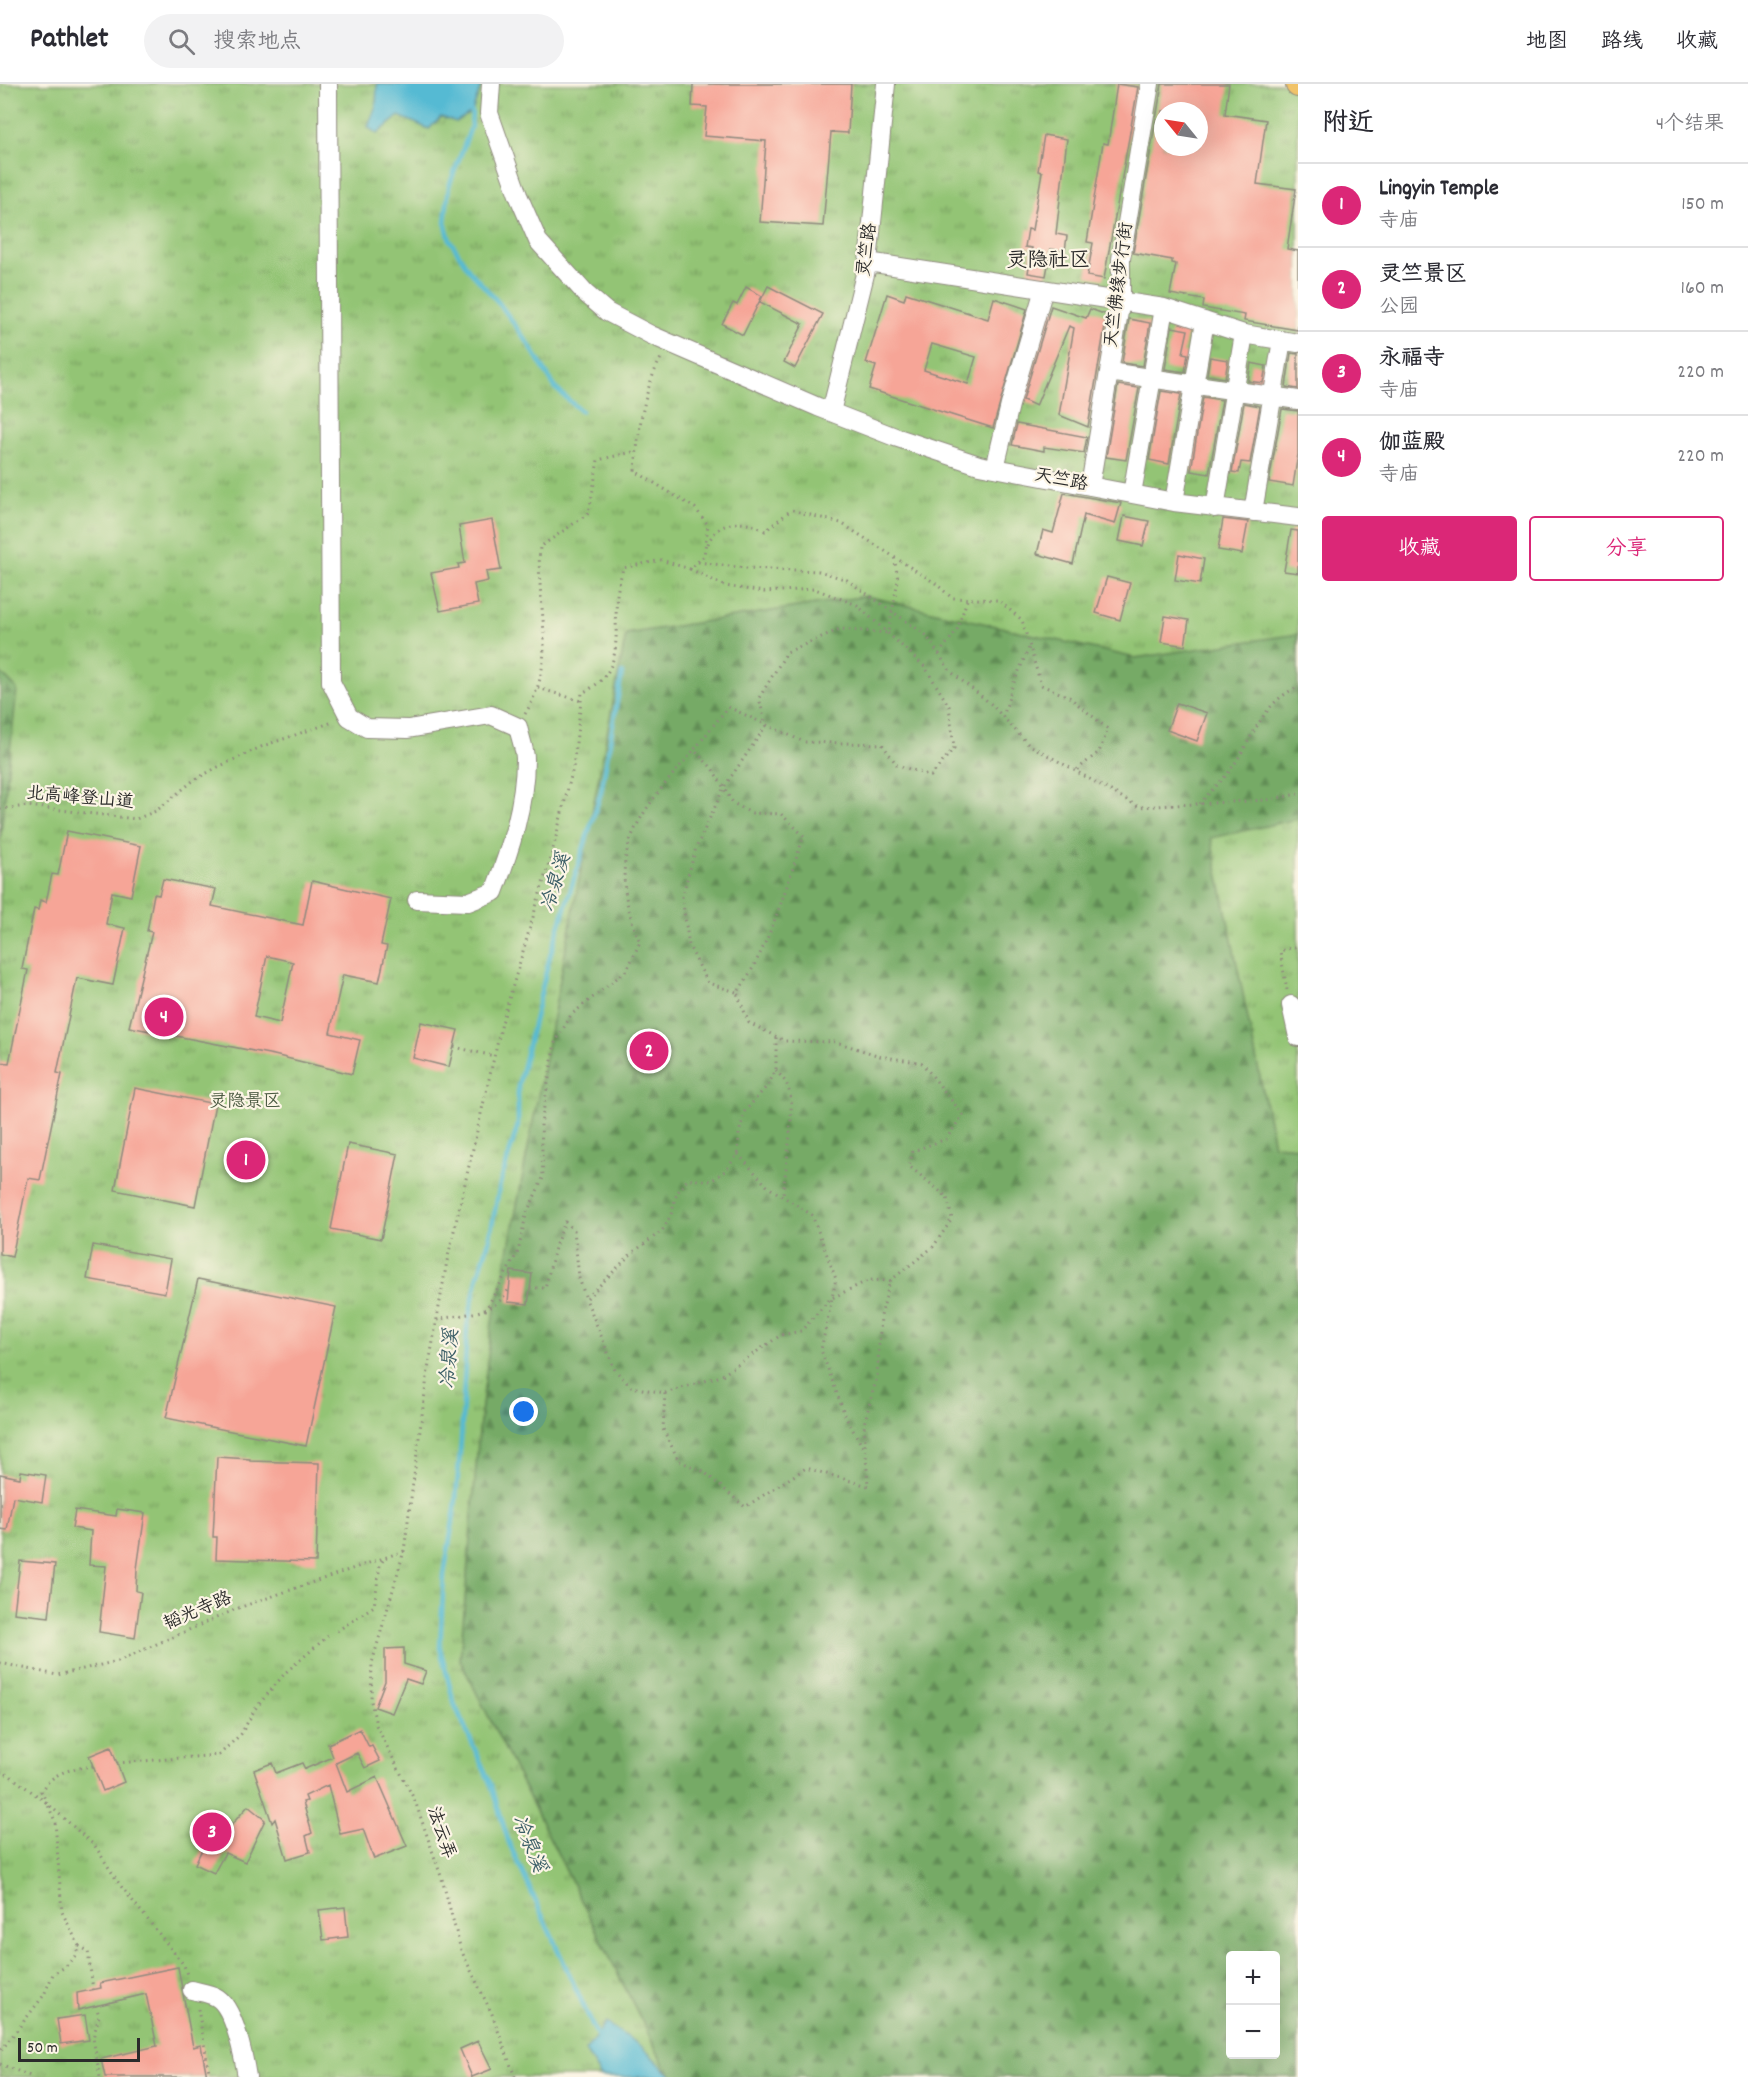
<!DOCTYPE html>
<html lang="zh">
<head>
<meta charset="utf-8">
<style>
	:root { --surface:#fff; --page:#f2f2f3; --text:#2b2b33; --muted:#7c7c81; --line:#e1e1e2; --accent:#db2777 }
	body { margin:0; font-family:Dekko,"LXGW WenKai TC",sans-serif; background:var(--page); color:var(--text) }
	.controls { position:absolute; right:18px; bottom:18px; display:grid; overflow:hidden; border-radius:6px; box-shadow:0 6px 24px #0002 }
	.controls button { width:54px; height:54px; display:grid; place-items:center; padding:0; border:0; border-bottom:2px solid var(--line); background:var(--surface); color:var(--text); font:30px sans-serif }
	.compass { position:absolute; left:1154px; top:18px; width:54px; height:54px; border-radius:50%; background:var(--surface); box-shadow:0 6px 24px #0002; rotate:300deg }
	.scale { position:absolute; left:18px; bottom:15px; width:122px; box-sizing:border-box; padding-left:6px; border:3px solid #2b2b2b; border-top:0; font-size:16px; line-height:21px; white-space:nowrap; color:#2b2b2b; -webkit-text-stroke:4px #fcf5e5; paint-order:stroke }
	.you { position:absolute; left:524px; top:1328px; width:21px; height:21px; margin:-15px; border:4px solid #fff; border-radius:50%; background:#1a73e8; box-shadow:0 0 0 9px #1a73e833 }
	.badge { display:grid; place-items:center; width:39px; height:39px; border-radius:50%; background:var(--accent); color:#fff; font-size:20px; font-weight:700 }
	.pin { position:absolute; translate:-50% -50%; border:3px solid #fff; box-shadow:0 2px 6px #0006 }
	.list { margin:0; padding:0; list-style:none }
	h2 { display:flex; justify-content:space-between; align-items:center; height:78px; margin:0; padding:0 24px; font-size:26px }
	h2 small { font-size:20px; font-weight:400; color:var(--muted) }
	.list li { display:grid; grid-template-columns:39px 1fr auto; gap:18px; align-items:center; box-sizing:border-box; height:84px; padding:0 24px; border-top:2px solid var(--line) }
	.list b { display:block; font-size:22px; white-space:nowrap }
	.list p { margin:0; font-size:20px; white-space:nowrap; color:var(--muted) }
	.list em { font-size:20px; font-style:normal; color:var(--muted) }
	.actions { display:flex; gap:12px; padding:18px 24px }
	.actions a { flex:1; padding:14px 0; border:2px solid var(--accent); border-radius:6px; text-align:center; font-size:21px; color:var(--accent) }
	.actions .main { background:var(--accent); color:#fff }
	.icon { flex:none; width:33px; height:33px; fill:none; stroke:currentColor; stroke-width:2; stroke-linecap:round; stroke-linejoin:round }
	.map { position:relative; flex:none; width:1298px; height:1993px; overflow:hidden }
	header { display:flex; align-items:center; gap:36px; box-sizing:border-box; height:84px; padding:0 30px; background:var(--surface); border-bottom:2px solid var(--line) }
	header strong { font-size:28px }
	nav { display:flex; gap:33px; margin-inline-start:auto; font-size:21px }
	.search { width:420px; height:54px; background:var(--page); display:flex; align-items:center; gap:15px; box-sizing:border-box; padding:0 21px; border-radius:33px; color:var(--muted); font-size:22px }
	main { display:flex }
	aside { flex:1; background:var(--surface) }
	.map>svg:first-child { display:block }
	.grass { fill:url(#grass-tufts); stroke:#5f7850; stroke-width:1.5; fill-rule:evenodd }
	.forest { fill:url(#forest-firs); stroke:#506a48; stroke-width:1.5; fill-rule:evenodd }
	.water { fill:#55bad3; stroke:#40727f; stroke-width:1.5 }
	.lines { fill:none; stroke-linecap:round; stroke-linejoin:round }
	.stream { stroke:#55bad3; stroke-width:4.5 }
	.building { fill:#f6a597; fill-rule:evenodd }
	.minor-casing { stroke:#8f8a7e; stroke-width:20 }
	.major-casing { stroke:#8f8a7e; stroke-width:26 }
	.path { stroke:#8f8a7e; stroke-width:3; stroke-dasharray:1.5 4.5; stroke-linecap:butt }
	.minor { stroke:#fff; stroke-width:18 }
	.major { stroke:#f1c369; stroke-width:24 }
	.labels { text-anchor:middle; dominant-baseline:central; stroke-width:4.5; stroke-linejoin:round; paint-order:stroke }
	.street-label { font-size:18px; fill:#2b2b2b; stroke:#fcf5e5 }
	.park-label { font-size:18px; fill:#4a5941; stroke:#fcf5e5 }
	.water-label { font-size:20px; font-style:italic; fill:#3a5d66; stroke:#fcf5e5 }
	.quarter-label { font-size:21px; fill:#2b2b2b; stroke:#fcf5e5 }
</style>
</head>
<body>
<header>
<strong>Pathlet</strong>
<div class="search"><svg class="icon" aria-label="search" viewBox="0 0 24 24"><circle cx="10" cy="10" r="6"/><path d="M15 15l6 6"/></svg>搜索地点</div>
<nav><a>地图</a><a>路线</a><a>收藏</a></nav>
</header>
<main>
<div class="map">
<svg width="1298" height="1993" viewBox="0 0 1298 1993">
	<defs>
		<pattern id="grass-tufts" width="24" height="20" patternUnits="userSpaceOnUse" patternTransform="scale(1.5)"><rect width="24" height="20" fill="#93c474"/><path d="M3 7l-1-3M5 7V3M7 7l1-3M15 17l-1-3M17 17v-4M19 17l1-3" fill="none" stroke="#789f5f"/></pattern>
		<pattern id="forest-firs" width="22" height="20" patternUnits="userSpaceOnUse" patternTransform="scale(1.5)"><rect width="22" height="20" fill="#76aa66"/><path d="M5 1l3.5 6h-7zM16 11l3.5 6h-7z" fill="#618b54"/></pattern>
	</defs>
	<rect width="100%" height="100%" fill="#fcf5e5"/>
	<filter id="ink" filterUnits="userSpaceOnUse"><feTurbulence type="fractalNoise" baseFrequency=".0167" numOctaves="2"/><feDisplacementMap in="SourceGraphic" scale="12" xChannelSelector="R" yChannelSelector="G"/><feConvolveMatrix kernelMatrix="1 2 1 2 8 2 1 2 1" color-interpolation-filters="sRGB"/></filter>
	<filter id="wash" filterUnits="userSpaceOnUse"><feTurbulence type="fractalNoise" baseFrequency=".008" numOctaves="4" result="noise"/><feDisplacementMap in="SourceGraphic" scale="24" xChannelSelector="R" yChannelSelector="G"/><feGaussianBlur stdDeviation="1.35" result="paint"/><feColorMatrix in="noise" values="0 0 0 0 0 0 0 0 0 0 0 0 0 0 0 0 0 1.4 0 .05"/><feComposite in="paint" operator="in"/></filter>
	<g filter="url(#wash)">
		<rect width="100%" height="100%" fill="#f3ead0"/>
		<path class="grass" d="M0 0H1298V1993H0ZM1163 27H1199V63H1163ZM1230 1872H1276V1970H1230Z"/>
		<path class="forest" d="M866 512 1135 574 1298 550V735L1211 754 1274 1061 1298 1063V1993H670L460 1576 479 1346 492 1238 502 1200 626 550ZM1230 1872H1276V1970H1230Z
			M0 588 17 605 0 757Z"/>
		<path class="water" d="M377 0H482L472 28 456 38 441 33 429 45 399 32 377 50 368 43 376 22Z
			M606 1939 642 1963 673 1993H601L585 1967Z"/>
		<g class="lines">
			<path class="stream" d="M472 28 471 43 449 102 445 138 450 156 469 186 499 219 528 259 556 305 581 327
				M597 1951 509 1759 491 1701 454 1619 440 1564 444 1491 455 1425 461 1356 467 1243 477 1195 489 1157 500 1100 518 1041V1002L550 872 601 708 622 589"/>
		</g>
		<g id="blocks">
			<path class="building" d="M693 0H851L848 49 831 48 823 142 760 138 766 57 704 52 707 23 692 22Z
				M1117 0 1138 3 1104 195 1087 192 1093 159 1087 158 1103 59 1108 60Z
				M1162 0H1229L1225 30 1266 36 1257 100 1296 105 1287 165 1298 167V246L1244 237 1245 231 1203 224 1204 216 1170 210 1176 180 1172 179V176L1133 169ZM1163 27H1199V63H1163Z
				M1044 51 1067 55 1056 150 1067 152 1065 167 1051 165 1046 192 1028 189 1032 164 1025 163 1028 145 1032 146 1042 88 1038 87Z
				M768 202 823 230 795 284 784 278 803 240 760 218Z
				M746 203 762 212 743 251 722 240 733 219 737 221Z
				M906 209 988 235 994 214 1027 225 993 344 869 305 876 282 866 279 887 210 904 216ZM932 260 976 273 968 300 924 286Z
				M1051 222 1086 234 1090 225 1107 231 1088 343 1059 331 1074 244 1069 242 1036 322 1023 316Z
				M1129 235 1150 239 1143 282 1122 279Z
				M1172 243 1188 246 1183 269 1188 270 1185 288 1165 285Z
				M1291 269 1298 270V305L1286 303Z
				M1210 273 1228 276 1225 294 1207 291Z
				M1251 279 1266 282 1263 299 1248 297Z
				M1118 301 1139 304 1126 376 1106 373Z
				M1161 307 1181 310 1169 380 1149 376Z
				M1203 313 1222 316 1209 390 1191 387Z
				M1244 319 1260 322 1250 379 1241 378 1239 389 1232 388Z
				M1282 325 1298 327V370L1293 402 1269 398Z
				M1017 340 1087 353 1084 369 1044 363V367L1012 361Z
				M1064 409 1121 419 1115 440 1084 431 1073 480 1037 470 1043 446 1053 449Z
				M1124 432 1149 437 1143 462 1119 457Z
				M1223 435 1248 438 1242 470 1218 466Z
				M492 436 501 486 486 488 488 497 474 500 478 520 440 527 431 489 459 484 458 480 465 479 459 442Z
				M1291 446 1298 447V489L1284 487Z
				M1179 470 1204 475 1200 500 1175 496Z
				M1107 493 1130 499 1120 536 1096 529Z
				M1165 532 1189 536 1185 562 1161 558Z
				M1177 619 1207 629 1197 657 1167 646Z
				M67 747 141 762 131 812 112 808 106 840 125 844 113 901 77 894 57 989 62 990 40 1096 28 1094 12 1173 0 1170V978L9 979 28 886 22 885 34 825 38 826 40 816 46 818 52 790 58 791Z
				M163 795 216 805 212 822 303 841 312 797 391 815 381 861 387 862 379 898 343 891 330 949 360 956 352 990 274 971 129 943 152 848 147 847 154 810 159 811ZM267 872 293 878 280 939 254 933Z
				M421 938 458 946 449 983 413 974Z
				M135 1004 215 1020 195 1122 115 1106Z
				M348 1060 398 1070 381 1155 331 1145Z
				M93 1161 171 1175 165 1209 87 1195Z
				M511 1187 532 1190 528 1220 508 1218Z
				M198 1195 336 1223 306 1362 166 1334Z
				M217 1373 250 1375V1377L319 1379 316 1478 216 1475 217 1453H213Z
				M21 1387 46 1391 42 1418 13 1413 7 1446 0 1445V1390L20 1394Z
				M117 1425 145 1429 137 1485 136 1507 141 1508 135 1554 99 1548 106 1482 89 1481 91 1447 72 1444 75 1426 116 1432Z
				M20 1477 55 1480 49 1533 14 1529Z
				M404 1564V1580L426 1587 421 1600 406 1595 392 1629 375 1623 385 1597V1565Z
				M360 1645 369 1663 372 1662 380 1677 365 1684 357 1669 336 1679 347 1708 377 1693 407 1762 374 1775 363 1745 340 1750 328 1701 305 1712 307 1717 303 1718 312 1749 306 1752 310 1768 287 1775 275 1735 272 1739 254 1686 272 1679 276 1689 302 1679 305 1685 333 1673 328 1660Z
				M111 1663 124 1698 103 1707 89 1672Z
				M248 1722 265 1736 245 1778 225 1769 214 1789 195 1780 209 1751 215 1753 219 1745 225 1748Z
				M345 1823 348 1853 323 1856 319 1826Z
				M178 1883 193 1963 201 1961 207 1993H105L101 1975 157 1962 146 1910 78 1926 77 1909 101 1904 100 1899Z
				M85 1931 89 1956 61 1960 57 1935Z
				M478 1957 492 1985 472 1993 460 1965Z"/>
		</g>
	</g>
	<g filter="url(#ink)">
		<use href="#blocks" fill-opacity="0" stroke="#8f8a7e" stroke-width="1.5"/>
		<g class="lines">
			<defs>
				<path id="minor" d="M328 0 331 598 349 633 367 644 408 645 491 631 518 643C520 653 525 665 525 675 525 721 510 766 494 808L468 818 417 816
					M491 0 489 29 518 111 538 157 585 209 607 228 651 251 818 323 895 353 979 381 1174 418 1298 433
					M868 178 1164 224 1244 250 1298 259
					M1109 288 1298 316
					M831 328 868 178 886 0
					M995 384 1010 321 1044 205
					M1090 402 1121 216V175L1150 0
					M1132 410 1164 224
					M1174 418 1205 237
					M1215 424 1244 250
					M1253 428 1282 256
					M1291 921 1298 953
					M192 1906C199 1908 209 1909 216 1913 234 1922 244 1974 247 1993"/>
				<path id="major" d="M1298 0V1"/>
			</defs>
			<use href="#minor" class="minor-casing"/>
			<use href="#major" class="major-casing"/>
			<path class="path" d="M708 460C717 435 746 435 765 447L791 426 841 439 935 499 952 514 998 516 1022 536 1041 601 1069 613 1108 645 1099 668 1074 688
				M698 478 746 484 819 487 847 496 926 551 950 587 991 620 1028 660 1139 723 1267 716 1298 710
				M690 485 725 502 764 508 815 505 857 521 925 583 949 622 954 664 931 692 897 681 882 660 804 658 728 623 694 666 712 684 733 719 751 729 781 730 804 752C785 805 770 863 737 909L749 939 785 957 836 958 880 972 922 979 963 1031 946 1055 913 1067 909 1082 947 1113 952 1135 933 1163 890 1197 881 1232 877 1293 864 1340 868 1402 806 1384 745 1423 703 1387 679 1377 663 1345 665 1309 631 1303 615 1286 586 1215 632 1169 662 1147 671 1131 677 1109 688 1095 711 1097 725 1087 738 1070 739 1049 745 1027 768 1001 776 986V953
				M939 570 957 546 967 516
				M538 604 581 617
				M525 630C560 573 535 522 540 463L589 429 598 376 637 367
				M1003 633 1012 603 1029 564
				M1200 720C1208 709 1219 700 1228 689 1252 659 1260 619 1298 603
				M0 725 28 722 136 735 156 727 194 696 218 683 263 662 333 638
				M1287 906 1280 867 1298 862
				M736 908 708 899 689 862 682 813 696 764 724 703 766 642 759 614 787 568 840 545 888 549 898 496 894 472
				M454 963 494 972
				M776 986C779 990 785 996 787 1001 798 1023 784 1086 783 1113
				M738 1070 768 1103 812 1131 836 1195 821 1266 846 1334 864 1365
				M530 1204H545L556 1160 565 1138 574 1146 579 1194 586 1215
				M485 1227 518 1168 526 1131 543 1094 541 1040 555 959 571 931 627 886 640 858C602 769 637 732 694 666
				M437 1236C462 1229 496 1232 509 1204
				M665 1309 721 1292 781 1251 801 1247 830 1215 869 1196 890 1197
				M337 1547 374 1522 380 1481 384 1475
				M0 1579 57 1591 118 1577 241 1523 404 1467
				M117 1679 219 1671 241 1650 255 1625 286 1588 328 1552
				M93 1682C71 1685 54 1687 41 1707L47 1719 95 1762 120 1801 184 1881 187 1891
				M0 1688 9 1691 47 1719 55 1737 62 1828 79 1862 75 1872 65 1883 53 1890 44 1911 0 1968
				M79 1862 88 1867 93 1906
				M96 1921 99 1932 93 1954 100 1993
				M198 1925 210 1993
				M0 1980 33 1993
				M515 1993 492 1930 461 1866 442 1795 415 1717 376 1641 371 1617 372 1579 404 1467 428 1286 447 1177 502 939 553 765 573 684 582 609C627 588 613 551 617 511 618 502 621 493 623 484L661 476 690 485 704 472 708 441 695 424 635 387C638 349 643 306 662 272"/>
			<use href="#minor" class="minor"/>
			<use href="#major" class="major"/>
		</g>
	</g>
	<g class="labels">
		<g class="street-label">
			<text transform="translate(868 166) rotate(-82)">灵竺路</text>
			<text transform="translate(1120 201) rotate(-83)">天竺佛缘步行街</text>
			<text transform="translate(1061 397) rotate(11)">天竺路</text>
			<text transform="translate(80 715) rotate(5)">北高峰登山道</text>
			<text transform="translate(198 1528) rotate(-23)">韬光寺路</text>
			<text transform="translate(440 1749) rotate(71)">法云弄</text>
		</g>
		<g class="park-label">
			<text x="245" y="1018">灵隐景区</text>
		</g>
		<g class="water-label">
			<text transform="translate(557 799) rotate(-73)">冷泉溪</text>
			<text transform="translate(451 1275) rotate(-86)">冷泉溪</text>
			<text transform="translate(528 1760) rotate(68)">冷泉溪</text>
		</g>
		<g class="quarter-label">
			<text x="1048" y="178">灵隐社区</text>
		</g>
	</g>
</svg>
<div class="controls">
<button>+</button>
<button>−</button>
</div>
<svg class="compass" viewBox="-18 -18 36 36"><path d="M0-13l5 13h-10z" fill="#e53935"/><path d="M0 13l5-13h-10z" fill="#7c7c81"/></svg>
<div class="scale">50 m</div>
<div class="you"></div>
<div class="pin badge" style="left:246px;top:1076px">1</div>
<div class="pin badge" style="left:649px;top:967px">2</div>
<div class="pin badge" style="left:212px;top:1748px">3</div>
<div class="pin badge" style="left:164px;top:933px">4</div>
</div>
<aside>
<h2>附近<small>4个结果</small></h2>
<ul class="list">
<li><span class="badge">1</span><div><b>Lingyin Temple</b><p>寺庙</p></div><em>150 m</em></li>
<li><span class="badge">2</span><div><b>灵竺景区</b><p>公园</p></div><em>160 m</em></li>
<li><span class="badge">3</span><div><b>永福寺</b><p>寺庙</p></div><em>220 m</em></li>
<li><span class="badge">4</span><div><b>伽蓝殿</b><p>寺庙</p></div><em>220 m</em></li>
</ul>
<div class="actions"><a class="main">收藏</a><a>分享</a></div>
</aside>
</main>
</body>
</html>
